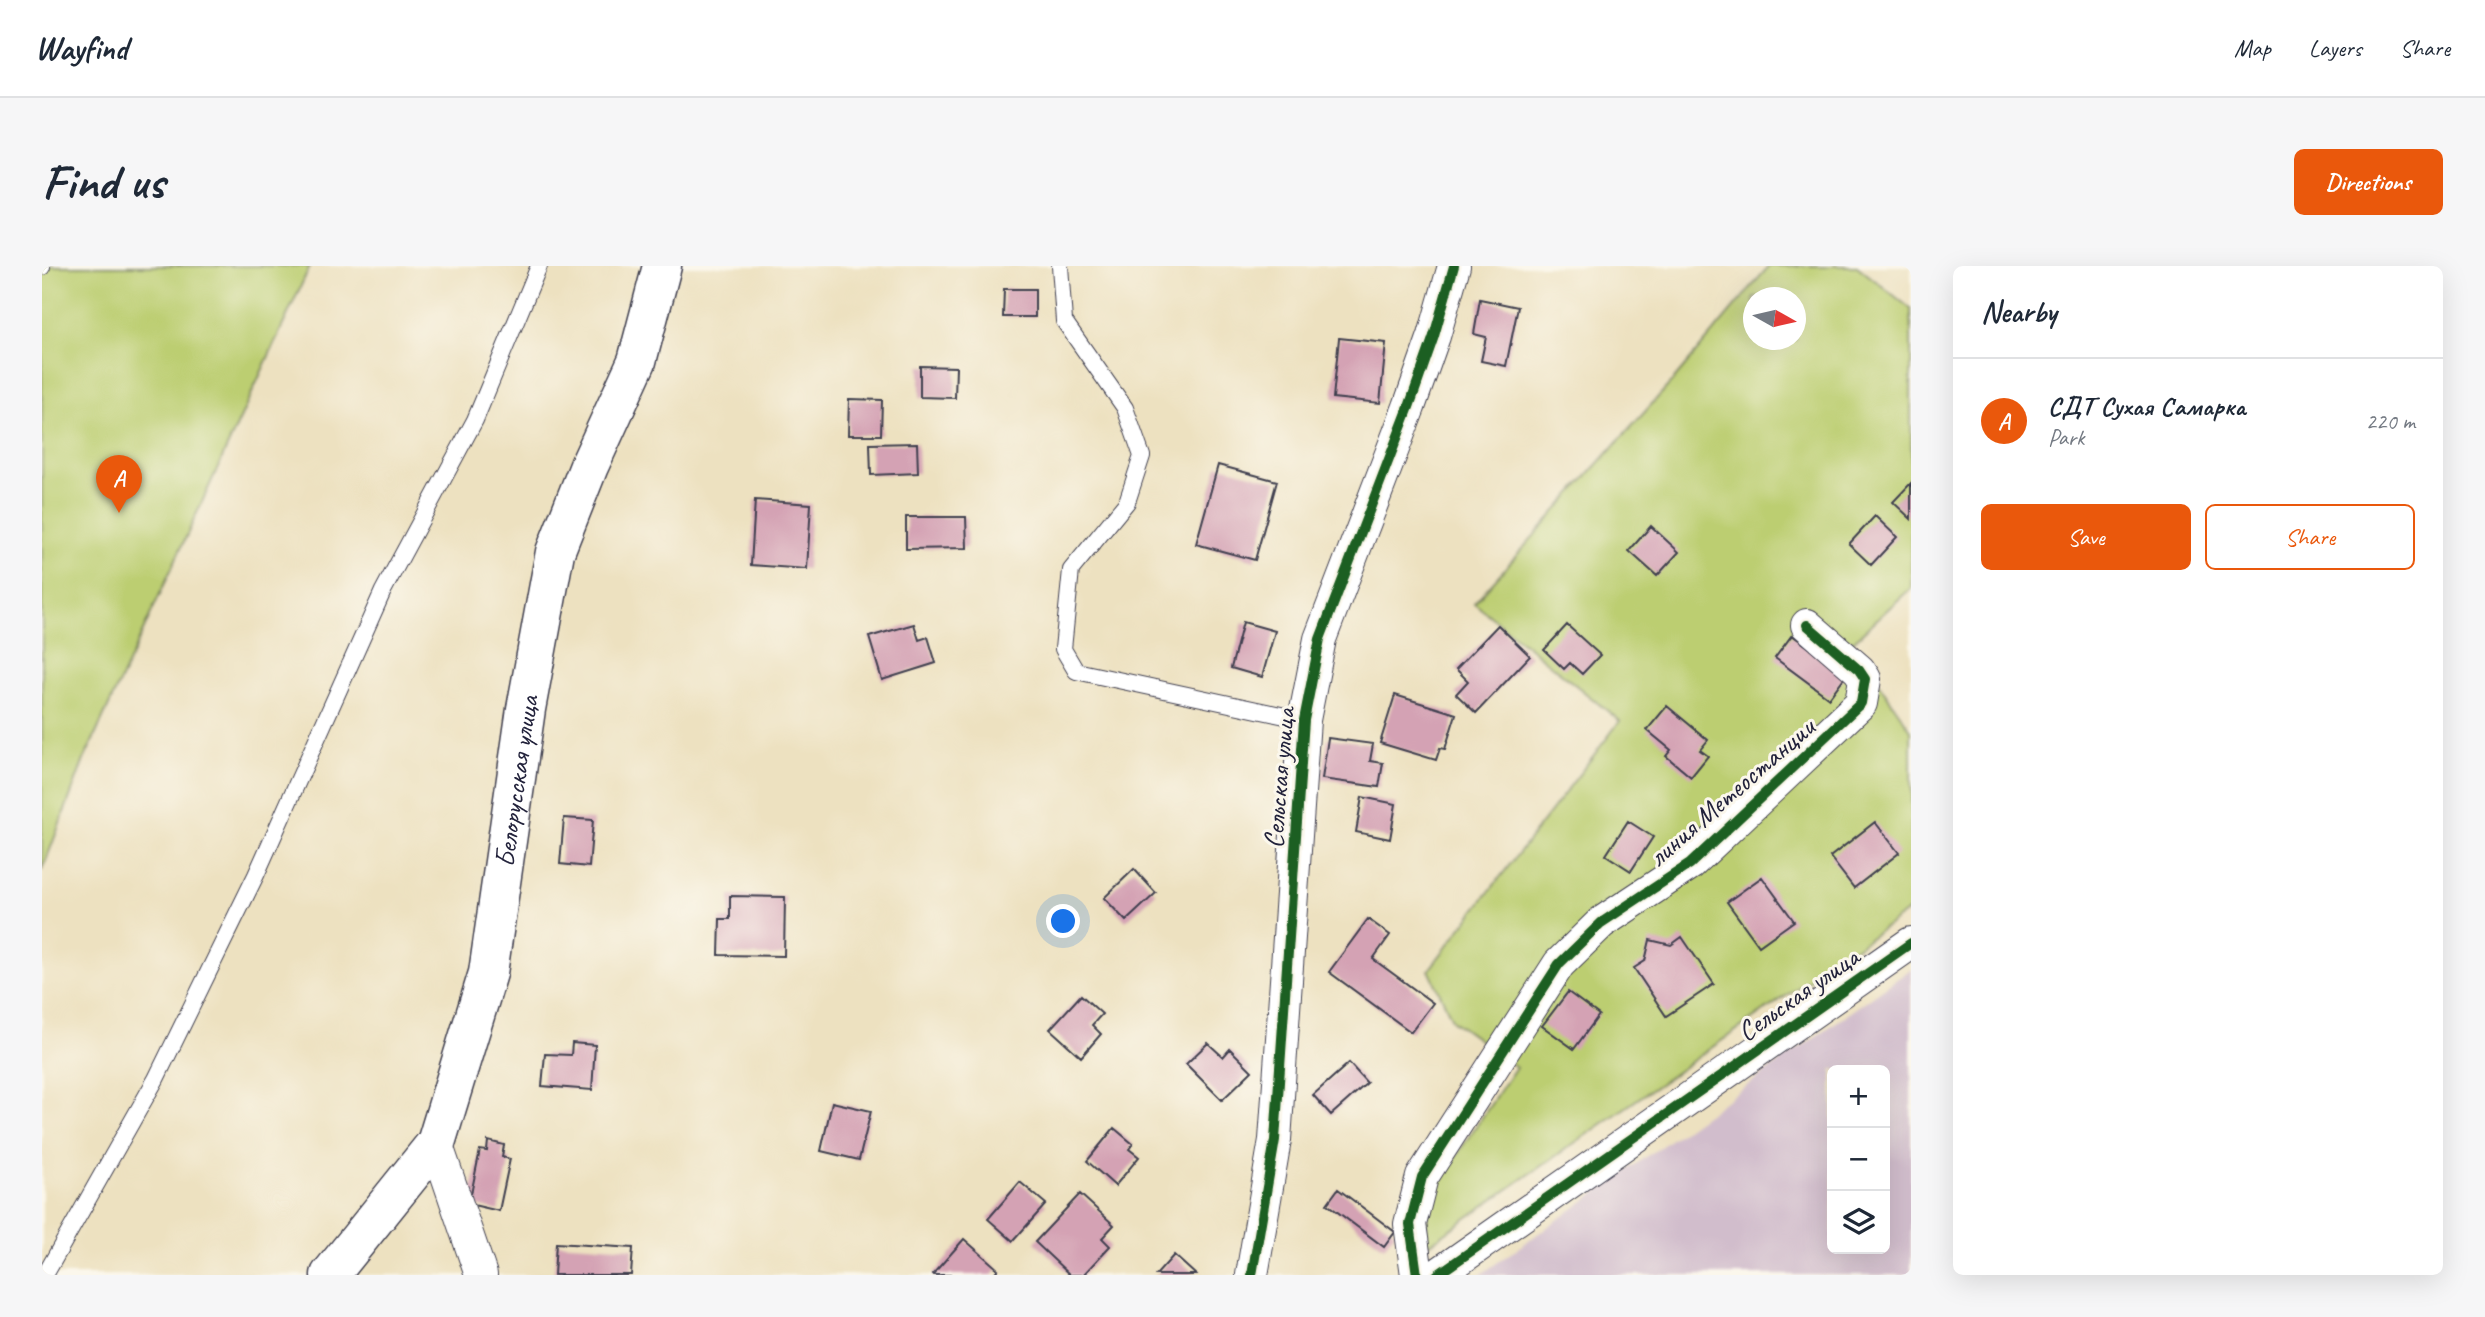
<!DOCTYPE html>
<html lang="en">
<head>
<meta charset="utf-8">
<style>
	:root { --surface:#fff; --page:#f6f6f7; --text:#1f2937; --muted:#747a83; --line:#e0e1e3; --accent:#ea580c }
	body { margin:0; font-family:Caveat,sans-serif; background:var(--page); color:var(--text) }
	.controls { position:absolute; right:21px; bottom:21px; display:grid; overflow:hidden; border-radius:10px; box-shadow:0 7px 28px #0002 }
	.controls button { width:63px; height:63px; display:grid; place-items:center; padding:0; border:0; border-bottom:2px solid var(--line); background:var(--surface); color:var(--text); font:35px sans-serif }
	.compass { position:absolute; left:1701px; top:21px; width:63px; height:63px; border-radius:50%; background:var(--surface); box-shadow:0 7px 28px #0002; rotate:98deg }
	.you { position:absolute; left:1022px; top:656px; width:24px; height:24px; margin:-18px; border:5px solid #fff; border-radius:50%; background:#1a73e8; box-shadow:0 0 0 10px #1a73e833 }
	.badge { display:grid; place-items:center; width:46px; height:46px; border-radius:50%; background:var(--accent); color:#fff; font-size:23px; font-weight:700 }
	.pin { position:absolute; translate:-50% -58px; filter:drop-shadow(0 2px 4px #0008) }
	.pin::after { content:''; position:absolute; top:37px; width:24px; height:21px; background:inherit; clip-path:polygon(0 0,100% 0,50% 100%) }
	.list { margin:0; padding:0; list-style:none }
	h2 { display:flex; justify-content:space-between; align-items:center; height:91px; margin:0; padding:0 28px; font-size:30px }
	h2 small { font-size:23px; font-weight:400; color:var(--muted) }
	.list li { display:grid; grid-template-columns:46px 1fr auto; gap:21px; align-items:center; box-sizing:border-box; height:126px; padding:0 28px; border-top:2px solid var(--line) }
	.list b { display:block; font-size:26px; white-space:nowrap }
	.list p { margin:0; font-size:23px; white-space:nowrap; color:var(--muted) }
	.list em { font-size:23px; font-style:normal; color:var(--muted) }
	.actions { display:flex; gap:14px; padding:21px 28px }
	.actions a { flex:1; padding:16px 0; border:2px solid var(--accent); border-radius:10px; text-align:center; font-size:24px; color:var(--accent) }
	.actions .main { background:var(--accent); color:#fff }
	.icon { flex:none; width:38px; height:38px; fill:none; stroke:currentColor; stroke-width:2; stroke-linecap:round; stroke-linejoin:round }
	.map { position:relative; flex:none; width:1869px; height:1009px; overflow:hidden; border-radius:10px }
	header { display:flex; align-items:center; gap:42px; box-sizing:border-box; height:98px; padding:0 35px; background:var(--surface); border-bottom:2px solid var(--line) }
	header strong { font-size:33px }
	nav { display:flex; gap:38px; margin-inline-start:auto; font-size:24px }
	.intro { display:flex; align-items:center; justify-content:space-between; box-sizing:border-box; height:168px; padding:0 42px }
	h1 { margin:0; font-size:49px }
	.button { padding:18px 32px; border-radius:10px; background:var(--accent); color:#fff; font-size:24px; font-weight:700 }
	main { display:flex; gap:42px; padding:0 42px }
	aside { flex:1; background:var(--surface); border-radius:10px; box-shadow:0 7px 28px #0002 }
	.map>svg:first-child { display:block }
	.industrial { fill:#d1bdcc; fill-rule:evenodd }
	.green { fill:#bcce71; stroke:#6f7856; stroke-width:2; fill-rule:evenodd }
	.building { fill:#d4a2b4 }
	.lines { fill:none; stroke-linecap:round; stroke-linejoin:round }
	.service-casing { stroke:#403f4f; stroke-width:18 }
	.minor-casing { stroke:#403f4f; stroke-width:34 }
	.primary-casing { stroke:#403f4f; stroke-width:41 }
	.service { stroke:#fff; stroke-width:16 }
	.minor { stroke:#fff; stroke-width:32 }
	.primary { stroke:#fff; stroke-width:38 }
	.cycleway-casing { stroke:#fbf7ec; stroke-width:15 }
	.cycleway { stroke:#1b5e20; stroke-width:10 }
	.labels { text-anchor:middle; dominant-baseline:central; stroke-width:6; stroke-linejoin:round; paint-order:stroke }
	.street-label { font-size:28px; fill:#22223b; stroke:#fbf7ec }
</style>
</head>
<body>
<header>
<strong>Wayfind</strong>
<nav><a>Map</a><a>Layers</a><a>Share</a></nav>
</header>
<div class="intro"><h1>Find us</h1><a class="button">Directions</a></div>
<main>
<div class="map">
<svg width="1869" height="1009" viewBox="0 0 1869 1009">
	<rect width="100%" height="100%" fill="#fbf7ec"/>
	<filter id="ink" filterUnits="userSpaceOnUse"><feTurbulence type="fractalNoise" baseFrequency=".0143" numOctaves="2"/><feDisplacementMap in="SourceGraphic" scale="14" xChannelSelector="R" yChannelSelector="G"/><feConvolveMatrix kernelMatrix="1 2 1 2 8 2 1 2 1" color-interpolation-filters="sRGB"/></filter>
	<filter id="wash" filterUnits="userSpaceOnUse"><feTurbulence type="fractalNoise" baseFrequency=".00686" numOctaves="4" result="noise"/><feDisplacementMap in="SourceGraphic" scale="28" xChannelSelector="R" yChannelSelector="G"/><feGaussianBlur stdDeviation="1.57" result="paint"/><feColorMatrix in="noise" values="0 0 0 0 0 0 0 0 0 0 0 0 0 0 0 0 0 1.4 0 .05"/><feComposite in="paint" operator="in"/></filter>
	<g filter="url(#wash)">
		<rect width="100%" height="100%" fill="#ede1c0"/>
		<path class="industrial" d="M1869 703V1009H1438ZM1790 804H1843V983H1790Z"/>
		<path class="green" d="M0 0H268L42 494 0 605Z
			M1727 0H1815L1869 43V322L1809 377 1869 464V643L1383 981 1387 930 1474 801 1411 755 1387 704 1578 455 1432 337 1634 111ZM1712 32H1754V74H1712Z"/>
		<g id="blocks">
			<path class="building" d="M962 23H993V51H961Z
				M1438 33 1476 41 1464 100 1439 95 1444 71 1432 68Z
				M1297 72 1344 77 1338 137 1291 132Z
				M878 100 914 101 913 132 878 131Z
				M807 133 840 134 839 169H806Z
				M875 177 876 207 829 209 828 178Z
				M1176 199 1235 215 1213 294 1154 278Z
				M1869 217V253L1851 236Z
				M713 234 769 238 765 303 709 299Z
				M1833 250 1855 271 1829 299 1807 278Z
				M864 251H924L925 282 864 283Z
				M1609 260 1637 286 1615 310 1587 285Z
				M1201 356 1233 365 1220 411 1189 402Z
				M872 358 877 374 886 371 894 397 840 414 827 371Z
				M1456 359 1488 390 1434 447 1414 428 1426 415 1414 403Z
				M1525 359 1558 389 1540 408 1528 397 1522 403 1502 384Z
				M1750 369 1804 409 1787 432 1733 392Z
				M1353 429 1414 448 1403 483 1398 482 1394 494 1338 477Z
				M1625 440 1666 474 1658 484 1666 490 1649 511 1624 490 1629 484 1605 464Z
				M1286 472 1331 478 1328 495 1341 497 1337 521 1280 513Z
				M1320 531 1354 538 1348 573 1314 566Z
				M522 552 551 554 547 601 518 598Z
				M1586 555 1611 571 1589 605 1564 589Z
				M1833 556 1857 587 1812 622 1788 591Z
				M1092 603 1114 627 1084 655 1062 632Z
				M1720 611 1752 655 1717 680 1685 636Z
				M688 630 743 631 742 690 677 689 678 653H688Z
				M1326 653 1348 669 1331 693 1391 737 1369 766 1287 706Z
				M1640 671 1672 718 1624 750 1592 702 1603 695 1608 674 1629 679Z
				M1526 726 1557 749 1532 783 1500 760Z
				M1039 729 1060 748 1050 759 1059 768 1039 791 1008 763Z
				M530 777 553 779 550 824 500 820 503 788 529 789Z
				M1166 777 1181 791 1188 783 1210 805 1180 834 1144 798Z
				M1307 797 1325 817 1289 849 1271 829Z
				M790 836 829 845 817 894 779 885Z
				M1072 862 1091 878 1087 883 1097 891 1073 920 1045 895Z
				M446 875 462 879 460 891 468 893 457 945 427 938 438 884 445 885Z
				M978 916 1004 938 971 975 946 953Z
				M1296 923 1353 966 1342 981 1285 938Z
				M1038 928 1072 959 1060 972 1068 980 1041 1009H1028L993 976Z
				M922 973 956 1003 951 1009H892L891 1008Z
				M514 977 591 982 589 1009H512Z
				M1132 989 1154 1009H1114Z"/>
		</g>
	</g>
	<g filter="url(#ink)">
		<use href="#blocks" fill-opacity="0" stroke="#403f4f" stroke-width="2"/>
		<g class="lines">
			<defs>
				<path id="service" d="M1018 0 1022 55 1083 142 1100 190 1085 236 1029 304 1021 383 1034 405 1262 454
					M0 1V0
					M3 1009 114 813 214 609 341 325 433 154 497 0"/>
				<path id="minor" d="M394 877 439 1009
					M1210 1009 1233 874 1262 454 1278 373 1367 141 1392 70 1412 0
					M1375 1009 1368 958 1380 911 1517 698 1559 657 1648 598 1819 437 1823 413 1817 404 1765 359
					M1395 1009 1869 677"/>
				<g id="primary">
					<path id="s1" d="M288 1009 394 877 446 707 484 443 513 286 547 200 595 95 620 0"/>
				</g>
			</defs>
			<use href="#service" class="service-casing"/>
			<use href="#minor" class="minor-casing"/>
			<use href="#primary" class="primary-casing"/>
			<use href="#service" class="service"/>
			<use href="#minor" class="minor"/>
			<use href="#primary" class="primary"/>
			<defs>
				<path id="cycleway" d="M1210 1009 1233 874 1262 454 1278 373 1367 141 1392 70 1412 0
					M1375 1009 1368 958 1380 911 1517 698 1559 657 1648 598 1819 437 1823 413 1817 404 1765 359
					M1395 1009 1869 677"/>
			</defs>
			<use href="#cycleway" class="cycleway-casing"/>
			<use href="#cycleway" class="cycleway"/>
		</g>
	</g>
	<g class="labels">
		<g class="street-label">
			<text transform="translate(1237 512) rotate(-85)">Сельская улица</text>
			<text stroke="none"><textPath href="#s1" startOffset="541">Белорусская улица</textPath></text>
			<text transform="translate(1689 526) rotate(-41)">линия Метеостанции</text>
			<text transform="translate(1756 728) rotate(-35)">Сельская улица</text>
		</g>
	</g>
</svg>
<div class="controls">
<button>+</button>
<button>−</button>
<button><svg class="icon" aria-label="layers" viewBox="0 0 24 24"><path d="M12 4l9 5-9 5-9-5zM3 14l9 5 9-5"/></svg></button>
</div>
<svg class="compass" viewBox="-18 -18 36 36"><path d="M0-13l5 13h-10z" fill="#e53935"/><path d="M0 13l5-13h-10z" fill="#747a83"/></svg>
<div class="you"></div>
<div class="pin badge" style="left:77px;top:247px">A</div>
</div>
<aside>
<h2>Nearby<small></small></h2>
<ul class="list">
<li><span class="badge">A</span><div><b>СДТ Сухая Самарка</b><p>Park</p></div><em>220 m</em></li>
</ul>
<div class="actions"><a class="main">Save</a><a>Share</a></div>
</aside>
</main>
</body>
</html>
